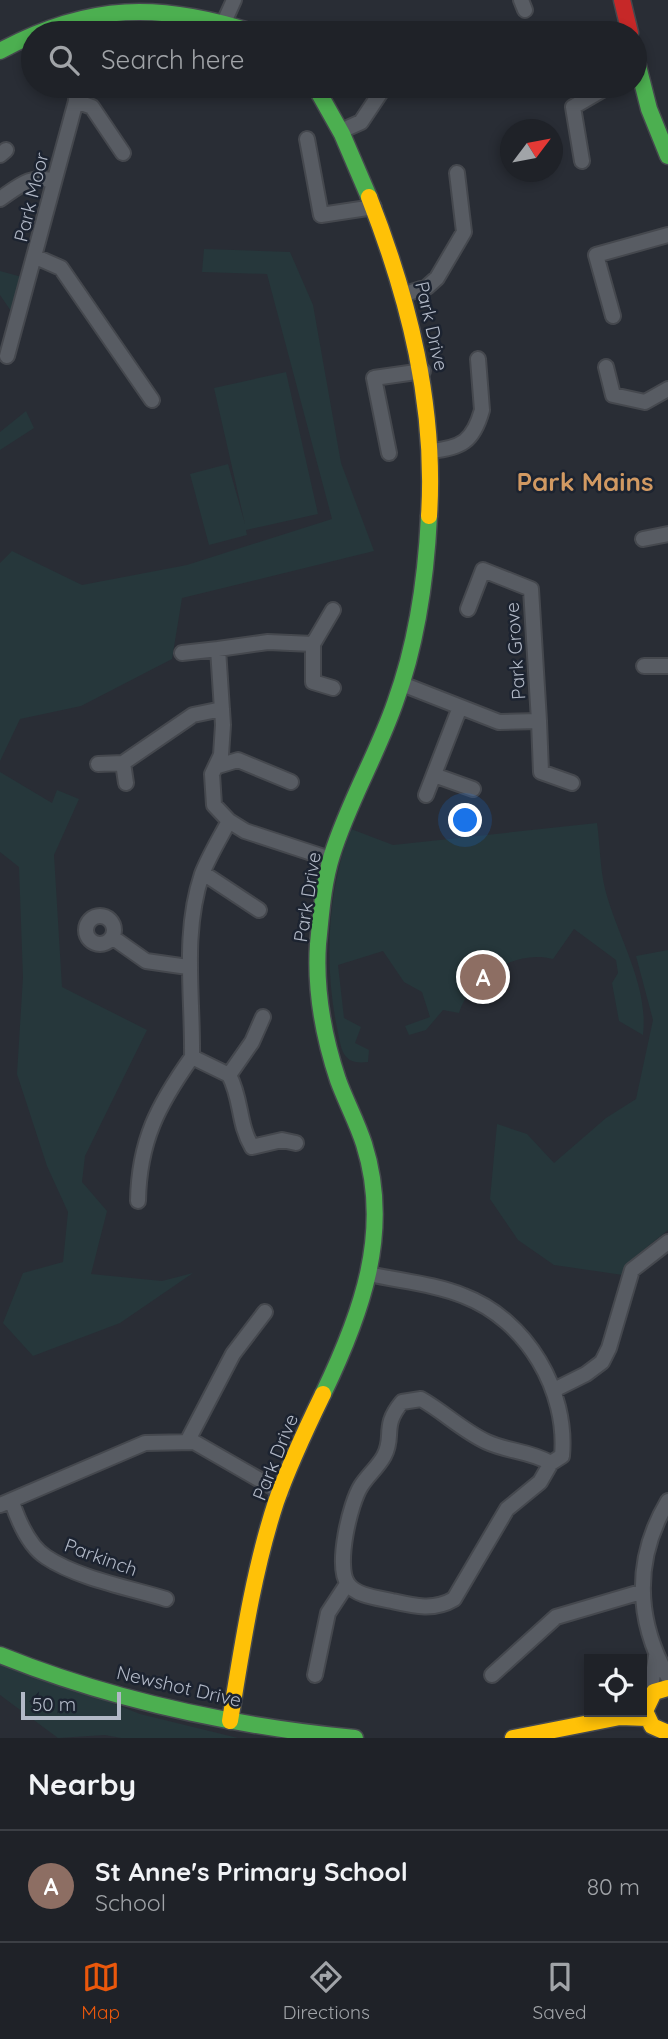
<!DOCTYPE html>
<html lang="en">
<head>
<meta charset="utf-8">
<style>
	:root { --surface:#1f2228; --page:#272a30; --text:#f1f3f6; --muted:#a1a4a8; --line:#3c3f45; --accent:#ea580c }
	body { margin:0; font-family:Quicksand,sans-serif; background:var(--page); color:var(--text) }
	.controls { position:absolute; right:21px; bottom:21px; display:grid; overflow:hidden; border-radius:0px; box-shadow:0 4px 10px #0003 }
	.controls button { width:63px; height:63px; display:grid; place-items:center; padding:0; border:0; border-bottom:2px solid var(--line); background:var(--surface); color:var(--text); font:35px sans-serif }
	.compass { position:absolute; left:500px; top:119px; width:63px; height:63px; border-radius:50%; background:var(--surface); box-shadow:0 4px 10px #0003; rotate:58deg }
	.scale { position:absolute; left:21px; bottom:18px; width:100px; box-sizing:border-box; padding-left:7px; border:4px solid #b2b9c7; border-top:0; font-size:19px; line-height:24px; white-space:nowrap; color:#b2b9c7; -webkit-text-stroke:5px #1c2330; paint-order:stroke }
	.you { position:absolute; left:466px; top:821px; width:24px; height:24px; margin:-18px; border:5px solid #fff; border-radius:50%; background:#1a73e8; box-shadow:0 0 0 10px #1a73e833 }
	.badge { display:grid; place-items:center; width:46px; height:46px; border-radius:50%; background:var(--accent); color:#fff; font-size:23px; font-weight:700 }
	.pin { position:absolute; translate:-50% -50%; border:4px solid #fff; box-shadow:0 2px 7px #0006 }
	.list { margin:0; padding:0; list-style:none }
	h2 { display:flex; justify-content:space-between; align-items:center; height:91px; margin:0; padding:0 28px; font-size:30px }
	h2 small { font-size:23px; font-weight:400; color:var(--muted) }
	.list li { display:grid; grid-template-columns:46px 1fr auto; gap:21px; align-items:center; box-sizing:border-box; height:112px; padding:0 28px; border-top:2px solid var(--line) }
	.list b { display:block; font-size:26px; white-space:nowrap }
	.list p { margin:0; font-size:23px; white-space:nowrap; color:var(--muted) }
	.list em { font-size:23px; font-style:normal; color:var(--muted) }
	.icon { flex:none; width:38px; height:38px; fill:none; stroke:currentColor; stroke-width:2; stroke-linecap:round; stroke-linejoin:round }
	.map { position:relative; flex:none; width:668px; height:1738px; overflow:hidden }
	.search { position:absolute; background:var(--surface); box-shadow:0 4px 10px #0003; left:21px; right:21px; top:21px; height:77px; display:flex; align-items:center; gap:18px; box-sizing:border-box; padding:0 24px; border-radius:38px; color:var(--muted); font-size:26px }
	.sheet { height:203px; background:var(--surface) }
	nav { display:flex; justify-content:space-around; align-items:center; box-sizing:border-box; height:98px; border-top:2px solid var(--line); background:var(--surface); font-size:19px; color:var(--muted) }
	nav a { display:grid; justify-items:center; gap:4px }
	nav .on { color:var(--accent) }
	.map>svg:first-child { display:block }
	.green { fill:#26373b }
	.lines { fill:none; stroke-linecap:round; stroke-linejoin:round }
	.street-casing { stroke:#45484e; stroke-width:18 }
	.fast-casing { stroke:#45484e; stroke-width:19 }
	.slow-casing { stroke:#45484e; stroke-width:19 }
	.jam-casing { stroke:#45484e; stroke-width:19 }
	.street { stroke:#585c63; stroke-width:14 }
	.fast { stroke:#4caf50; stroke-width:16 }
	.slow { stroke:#ffc107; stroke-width:16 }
	.jam { stroke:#c62828; stroke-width:16 }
	.labels { text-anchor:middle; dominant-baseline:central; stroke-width:5; stroke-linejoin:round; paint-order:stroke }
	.street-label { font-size:19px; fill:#b2b9c7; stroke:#1c2330 }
	.district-label { font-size:26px; font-weight:bold; fill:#d19962; stroke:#1c2330 }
</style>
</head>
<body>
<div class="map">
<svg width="668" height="1738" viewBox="0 0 668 1738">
	<rect width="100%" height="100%" fill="#292d35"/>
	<path class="green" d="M204 249 290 252 313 305 341 463 374 551 182 598 172 659 81 706 20 719 0 761V563L12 551 82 585 187 565 332 519 267 274 202 272Z
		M0 271 22 277 13 314 0 295Z
		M286 372 318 514 246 530 247 535 209 545 190 474 228 464 245 524 214 388Z
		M26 411 34 428 0 450V432Z
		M0 772 52 803 57 790 79 799 54 855 62 987 147 1030 85 1156 82 1182 107 1211 91 1274 162 1281 193 1273 120 1323 33 1356 3 1323 23 1273 63 1262 68 1212 47 1166 17 1074 23 977 19 867 0 852Z
		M597 823C600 845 600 868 605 889 617 936 649 985 643 1035L619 1021 612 983 618 973 616 960 574 929 553 959C516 949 470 977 459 1013L443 1010 426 1030 409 1035 405 1026 430 1017 422 992 404 982 383 951 338 965 344 1018 361 1027 355 1043 369 1050 368 1062C358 1063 350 1063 344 1054 340 1047 339 1036 337 1028 324 965 327 890 351 829L393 845Z
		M668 950V1230L631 1260 623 1275 554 1265 518 1240 490 1199 497 1124 527 1134 554 1163 606 1118 636 1099 653 1020 636 956Z
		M0 1659 140 1714 238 1738H121L105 1735 58 1738 0 1695Z"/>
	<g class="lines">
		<defs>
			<path id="street" d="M521 0 525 10
				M225 20 234 0
				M76 101 92 107 123 153
				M341 131 361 122 385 86
				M307 139 321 215 374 207
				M0 155 6 150
				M582 161 573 107 609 86
				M0 199C19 186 31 174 54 181
				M36 257 61 268 152 400
				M405 294 427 287 437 278 464 232 457 173
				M613 316 596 255 668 235
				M7 356 76 101 77 86
				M606 367 613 395 645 402 668 389
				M431 451C461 448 473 442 482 410L478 359
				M389 453 374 378 423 371
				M643 539 668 534
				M468 609 483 570 531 589 539 721
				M313 644 333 610
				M182 653 218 649
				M644 666H668
				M402 684 499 722 539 721 541 772 572 783
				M123 763 126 783
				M98 764 123 763 193 715 222 709
				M218 766 238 760 291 782
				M434 775 473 789
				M426 795 460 707
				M229 821C220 838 209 856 202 874 182 934 193 995 192 1057L229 1075C242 1099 238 1124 252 1147L282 1140 296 1143
				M330 859 245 831 229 821 214 805 212 774 221 755 223 725 218 649 268 642 313 644V682L333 688
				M203 873 259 910
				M86 930a14 14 0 1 1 28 0a14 14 0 1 1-28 0Z
				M112 937 146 961 188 967
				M229 1075 252 1042 263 1017
				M138 1201C139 1141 158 1105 192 1057
				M369 1274C400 1281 435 1284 464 1296 527 1320 568 1391 562 1456L551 1463 540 1482 507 1509 454 1599C434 1611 414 1606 392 1601 379 1598 356 1596 348 1584 335 1567 350 1503 361 1486 368 1475 378 1467 384 1456 395 1436 381 1427 402 1402L421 1399C444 1412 463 1431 487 1442 509 1452 527 1450 551 1463
				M554 1390 586 1374 602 1362 609 1348 632 1270 668 1242
				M187 1442 233 1354 265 1312
				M668 1501C634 1558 635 1619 668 1677
				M12 1502C18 1520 29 1546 46 1557 77 1578 130 1588 166 1599
				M0 1505 145 1443 194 1442 281 1492
				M315 1675 328 1613 347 1584
				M492 1675 556 1617 641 1592
				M649 1698 656 1656"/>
			<path id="fast" d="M0 51C89 3 160 2 255 33
				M635 54 649 109 668 156
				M315 86 342 134 369 197
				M323 1394C361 1315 392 1232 364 1144 357 1122 346 1102 338 1080 324 1038 315 989 318 944 321 915 323 883 332 855 348 803 377 755 395 703 417 643 426 579 429 516
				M0 1655C114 1701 233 1726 355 1738"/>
			<path id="slow" d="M369 197C409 299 436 406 429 516
				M668 1688 654 1692 645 1711 652 1726 668 1733
				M230 1721C242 1648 253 1572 276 1502 289 1465 306 1429 323 1394
				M513 1738 620 1717 647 1718"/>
			<path id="jam" d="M622 0 630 33"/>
		</defs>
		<use href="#street" class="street-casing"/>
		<use href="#fast" class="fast-casing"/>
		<use href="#slow" class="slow-casing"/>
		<use href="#jam" class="jam-casing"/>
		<use href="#street" class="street"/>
		<use href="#fast" class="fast"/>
		<use href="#slow" class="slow"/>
		<use href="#jam" class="jam"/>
	</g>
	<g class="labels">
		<g class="street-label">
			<text transform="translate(31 197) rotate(-76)">Park Moor</text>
			<text transform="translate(432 326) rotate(77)">Park Drive</text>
			<text transform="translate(515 651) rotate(-94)">Park Grove</text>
			<text transform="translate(307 897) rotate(-81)">Park Drive</text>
			<text transform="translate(275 1457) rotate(-68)">Park Drive</text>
			<text transform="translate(101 1557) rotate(20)">Parkinch</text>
			<text transform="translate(179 1686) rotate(13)">Newshot Drive</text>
		</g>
		<g class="district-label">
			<text x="585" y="481">Park Mains</text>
		</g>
	</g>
</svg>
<div class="controls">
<button><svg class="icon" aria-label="locate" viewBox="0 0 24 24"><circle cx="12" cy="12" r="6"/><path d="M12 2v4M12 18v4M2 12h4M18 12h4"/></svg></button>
</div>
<svg class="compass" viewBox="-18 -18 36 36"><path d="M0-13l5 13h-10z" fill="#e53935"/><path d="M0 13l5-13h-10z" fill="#a1a4a8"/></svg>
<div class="scale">50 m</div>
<div class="you"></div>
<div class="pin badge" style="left:483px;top:977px;background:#8d6e63">A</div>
<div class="search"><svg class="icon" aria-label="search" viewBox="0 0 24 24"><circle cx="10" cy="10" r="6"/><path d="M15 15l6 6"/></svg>Search here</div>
</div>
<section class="sheet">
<h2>Nearby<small></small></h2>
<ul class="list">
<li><span class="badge" style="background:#8d6e63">A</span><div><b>St Anne's Primary School</b><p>School</p></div><em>80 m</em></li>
</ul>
</section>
<nav>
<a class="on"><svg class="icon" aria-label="map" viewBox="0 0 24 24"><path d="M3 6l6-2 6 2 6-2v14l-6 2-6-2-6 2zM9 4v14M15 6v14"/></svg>Map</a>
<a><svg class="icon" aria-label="directions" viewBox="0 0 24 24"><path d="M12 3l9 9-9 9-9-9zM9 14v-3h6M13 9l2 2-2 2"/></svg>Directions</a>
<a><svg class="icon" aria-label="saved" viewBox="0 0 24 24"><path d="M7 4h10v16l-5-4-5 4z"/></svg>Saved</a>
</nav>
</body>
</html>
